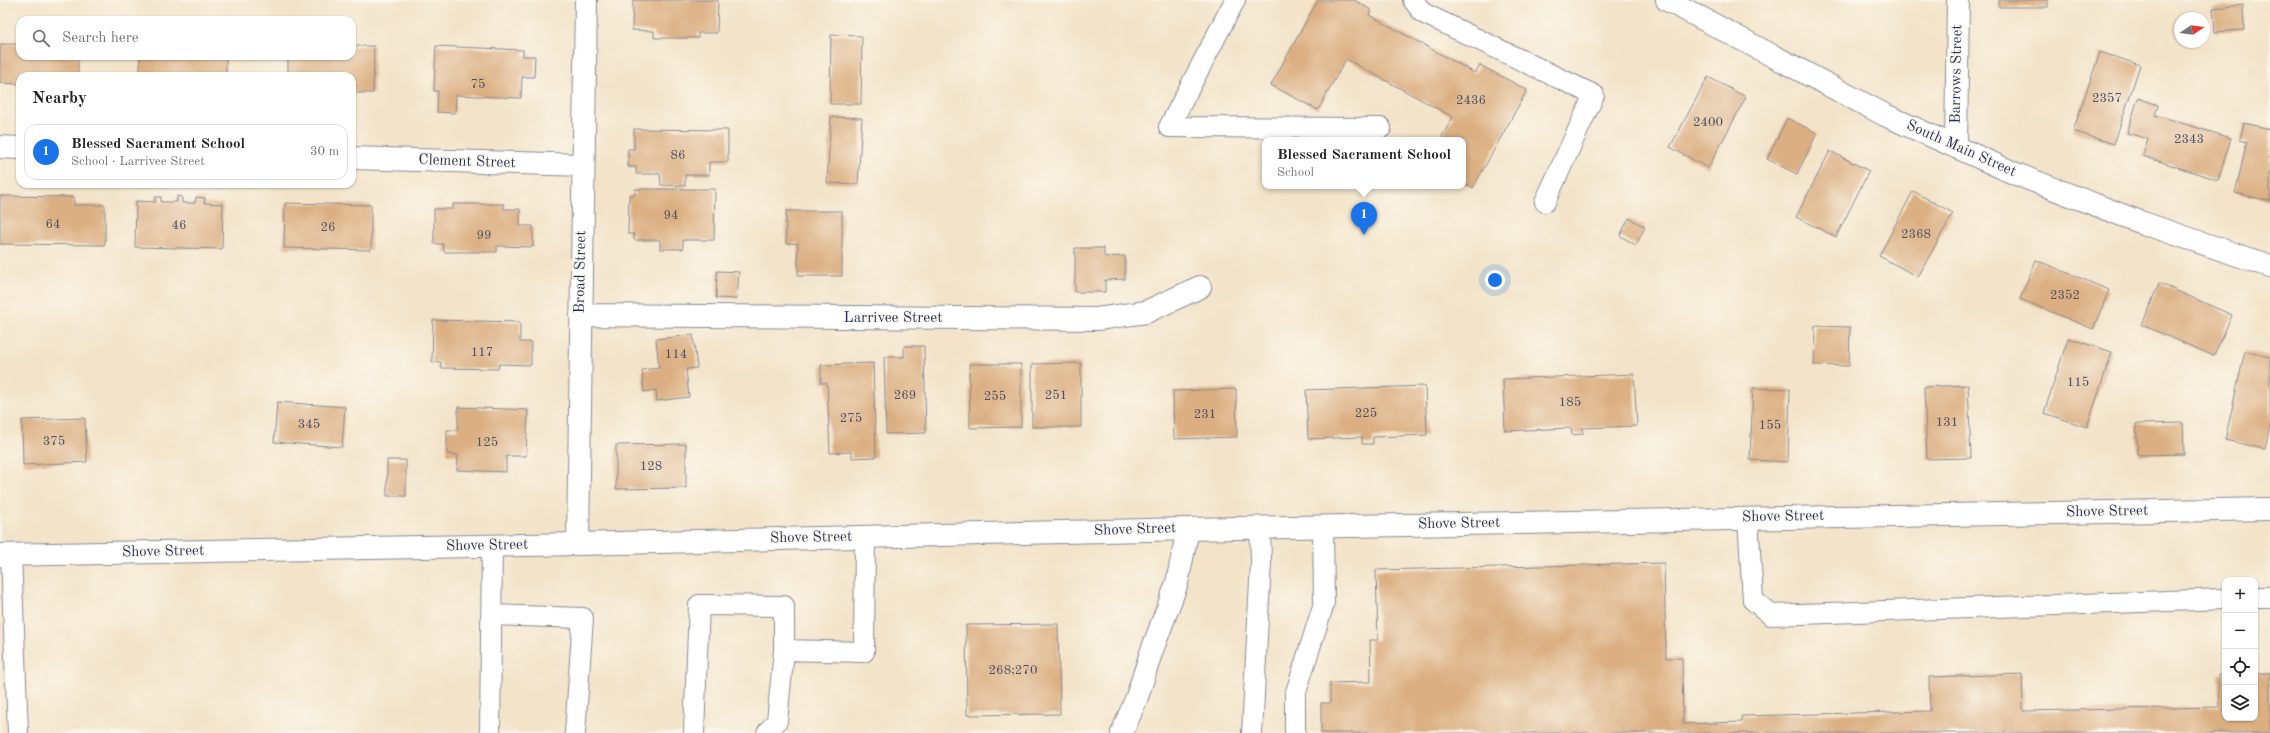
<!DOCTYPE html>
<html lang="en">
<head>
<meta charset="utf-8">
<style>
	:root { --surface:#fff; --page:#f2f2f2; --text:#222; --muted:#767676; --line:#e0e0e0; --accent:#1a73e8 }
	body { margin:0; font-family:"Old Standard TT",serif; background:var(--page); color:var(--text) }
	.controls { position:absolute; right:12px; bottom:12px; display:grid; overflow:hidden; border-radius:8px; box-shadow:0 1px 3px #0004 }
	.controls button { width:36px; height:36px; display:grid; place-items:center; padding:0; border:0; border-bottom:1px solid var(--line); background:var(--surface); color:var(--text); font:20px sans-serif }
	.compass { position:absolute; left:2174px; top:12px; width:36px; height:36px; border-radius:50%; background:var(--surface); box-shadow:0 1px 3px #0004; rotate:77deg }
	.you { position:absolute; left:1495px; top:280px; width:14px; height:14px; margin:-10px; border:3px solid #fff; border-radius:50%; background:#1a73e8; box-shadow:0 0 0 6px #1a73e833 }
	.badge { display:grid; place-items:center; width:26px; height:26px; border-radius:50%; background:var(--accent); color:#fff; font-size:13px; font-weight:700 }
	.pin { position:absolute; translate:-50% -33px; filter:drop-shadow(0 1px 2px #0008) }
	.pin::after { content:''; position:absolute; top:21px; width:14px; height:12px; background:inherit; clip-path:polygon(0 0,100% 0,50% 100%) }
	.popup { position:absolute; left:1262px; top:137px; width:204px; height:52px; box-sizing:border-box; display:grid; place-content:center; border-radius:8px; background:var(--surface); filter:drop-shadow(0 1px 3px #0005); font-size:13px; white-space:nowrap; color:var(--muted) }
	.popup b { font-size:15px; color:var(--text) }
	.popup::after { content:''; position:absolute; left:50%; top:100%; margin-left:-8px; border:8px solid transparent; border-top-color:var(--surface) }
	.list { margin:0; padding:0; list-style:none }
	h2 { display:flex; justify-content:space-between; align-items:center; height:52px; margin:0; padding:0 16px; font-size:17px }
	h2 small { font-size:13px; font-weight:400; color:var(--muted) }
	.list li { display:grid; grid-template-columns:26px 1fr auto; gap:12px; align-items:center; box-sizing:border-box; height:56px; margin:0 8px 8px; padding:0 8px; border:1px solid var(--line); border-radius:12px }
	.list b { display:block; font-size:15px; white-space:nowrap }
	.list p { margin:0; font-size:13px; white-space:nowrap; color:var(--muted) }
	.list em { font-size:13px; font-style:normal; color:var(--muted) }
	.icon { flex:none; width:22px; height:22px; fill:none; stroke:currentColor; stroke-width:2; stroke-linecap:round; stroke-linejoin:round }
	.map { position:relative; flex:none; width:2270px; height:733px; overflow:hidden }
	.search { position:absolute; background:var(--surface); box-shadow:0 1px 3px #0004; left:16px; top:16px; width:340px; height:44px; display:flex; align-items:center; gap:10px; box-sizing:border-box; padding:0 14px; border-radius:12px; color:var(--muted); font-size:15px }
	.panel { position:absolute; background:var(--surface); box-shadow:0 1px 3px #0004; left:16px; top:72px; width:340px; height:116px; border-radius:12px }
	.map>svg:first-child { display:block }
	.building { fill:#dbaf81 }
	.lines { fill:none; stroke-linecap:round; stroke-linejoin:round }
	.service-casing { stroke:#878a94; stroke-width:22 }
	.minor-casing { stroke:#878a94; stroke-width:24 }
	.secondary-casing { stroke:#878a94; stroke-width:24 }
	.service { stroke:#fff; stroke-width:20 }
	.minor { stroke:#fff; stroke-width:22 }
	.secondary { stroke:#fff; stroke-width:22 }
	.labels { text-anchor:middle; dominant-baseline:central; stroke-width:3; stroke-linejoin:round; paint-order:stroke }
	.number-label { font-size:13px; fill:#4b4f67 }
	.street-label { font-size:15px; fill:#1b2f5e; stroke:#fbf7ec }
</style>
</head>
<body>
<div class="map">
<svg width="2270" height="733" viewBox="0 0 2270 733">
	<rect width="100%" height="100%" fill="#fbf7ec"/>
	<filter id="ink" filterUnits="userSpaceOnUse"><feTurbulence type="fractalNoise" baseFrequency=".025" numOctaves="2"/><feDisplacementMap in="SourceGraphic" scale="8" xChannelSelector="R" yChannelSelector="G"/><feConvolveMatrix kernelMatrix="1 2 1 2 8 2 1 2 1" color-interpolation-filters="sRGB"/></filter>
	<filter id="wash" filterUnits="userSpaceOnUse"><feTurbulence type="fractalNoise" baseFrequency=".012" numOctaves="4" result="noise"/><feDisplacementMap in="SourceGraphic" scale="16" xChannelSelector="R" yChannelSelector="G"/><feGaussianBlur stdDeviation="0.9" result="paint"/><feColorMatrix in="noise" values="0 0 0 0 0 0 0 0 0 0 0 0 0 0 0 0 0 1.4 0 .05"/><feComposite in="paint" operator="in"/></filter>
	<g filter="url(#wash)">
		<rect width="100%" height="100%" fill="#f3e4c9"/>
		<g id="blocks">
			<path class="building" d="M633 0H718L717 33H698V38H654V31L632 30Z
				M1318 0H1354L1371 10 1369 15 1475 73 1480 65 1527 90 1473 188 1463 182V140H1440L1453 117 1346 59 1318 110 1271 85Z
				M1999 0H2048V7H1999Z
				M2243 5 2244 30 2215 32 2213 8Z
				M831 35 862 36 861 104H830Z
				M0 44H20V56H78V76H20V84L0 83Z
				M352 46H374L373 93H352V76H288V56H352Z
				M436 46 523 50V56H535L534 77H522L521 98 456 95 455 113 437 112 438 91H434Z
				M2100 52 2140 65 2114 144 2073 131Z
				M140 56H226V76H140Z
				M1708 77 1746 97 1708 168 1670 147Z
				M2138 98 2158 105 2155 115 2231 138 2218 180 2143 156 2148 139 2127 133Z
				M831 117 862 118 858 184 827 183Z
				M1787 118 1817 133 1797 174 1767 159Z
				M2244 123 2270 129V201L2235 193 2247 142 2240 140Z
				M634 129 728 130V162H709V175H685V186L661 185 660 174H636V167H628V149H634Z
				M1830 151 1869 171 1836 237 1796 217Z
				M635 189H715L714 240H683V249H660V240H634V234H628L629 195H635Z
				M1913 191 1953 213 1918 277 1879 256Z
				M0 196 74 197V205H105V245L0 244Z
				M177 196 182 197V203H195L196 197 205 198 204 203 223 204 222 249 135 247 136 201 155 202V197H161V202H177Z
				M285 203 371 205V250L284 248Z
				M453 204H504V209H520V226H533V247L497 246V252H444L443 244H434V209H453Z
				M786 211H842V276H798V243L786 244Z
				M1629 218 1645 227 1636 245 1620 236Z
				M1075 248H1104V257L1125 256V279L1105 280V292H1075Z
				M2036 260 2109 290 2093 329 2020 299Z
				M717 271 739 272 737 299 716 298Z
				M2159 283 2232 315 2214 356 2142 325Z
				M433 320 520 322V342H531V365L499 364 498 369 441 368V362H432Z
				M1815 326 1850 327 1849 366 1814 365Z
				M693 335 697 368 686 369 689 397 657 401 656 390 644 392 642 370 659 368 656 339Z
				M2068 338 2112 352 2087 427 2044 413Z
				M904 346H924L926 433 886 434 884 357H904Z
				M2245 351 2270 357V425L2265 449 2225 440Z
				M873 363 876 457 852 458V452L830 453 827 383H821V365Z
				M1081 363V427H1032V364Z
				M969 364H1021V427L970 428Z
				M1634 374 1637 426 1582 428 1583 434 1572 435 1571 428 1505 431 1503 379Z
				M1968 385 1971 458 1927 459 1924 387Z
				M1425 386 1427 435 1373 437V444H1362V437L1308 439 1306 390Z
				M1753 388 1790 389 1788 462 1750 460Z
				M1236 389 1237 437 1174 439 1173 391Z
				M277 402 345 407 342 447 274 442Z
				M458 407 528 410 526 456H506V472L457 470 458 455 447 454V430H458Z
				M85 418 87 462 23 465 22 420Z
				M2183 423 2184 454 2138 455 2136 424Z
				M686 444V488L616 489V445Z
				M387 460H406V496H387Z
				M1664 563 1666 658H1682L1683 724 1742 722V716L1930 711 1929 677 2022 674 2023 711 2219 707 2218 674H2225V718H2255V673H2270V733H1321V703H1330V683L1371 682 1370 640H1378L1376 570Z
				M1058 624 1060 714 967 715 966 625Z"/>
		</g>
	</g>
	<g filter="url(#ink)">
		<use href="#blocks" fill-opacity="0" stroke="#878a94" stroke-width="1"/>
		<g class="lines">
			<defs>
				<path id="service" d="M1235 0 1169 127 1381 128
					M1413 0 1423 13 1594 95 1545 202
					M1748 518 1753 600 1771 615 2225 599
					M11 555 18 733
					M2255 597H2270
					M491 615 583 618 575 733
					M784 650 864 652 865 537
					M490 733 492 546
					M694 733 699 605 784 606V650L777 721 767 733
					M1252 733 1261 562 1260 527
					M1295 733V695L1324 603 1323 526"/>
				<path id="minor" d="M0 147 20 148
					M1956 147 1958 0
					M352 158 583 165
					M581 315 1097 319 1146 312 1200 287
					M578 544 586 0
					M0 555 578 544 1188 529 2270 509
					M1122 733 1137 697 1151 653 1177 583 1188 529"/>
				<path id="secondary" d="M1667 0 1885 115 2016 174 2140 222 2270 266"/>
			</defs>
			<use href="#service" class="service-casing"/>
			<use href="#minor" class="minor-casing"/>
			<use href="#secondary" class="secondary-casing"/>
			<use href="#service" class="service"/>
			<use href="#minor" class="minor"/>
			<use href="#secondary" class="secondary"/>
		</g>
	</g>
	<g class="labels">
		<g class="number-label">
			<text x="478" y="84">75</text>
			<text x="2107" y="98">2357</text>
			<text x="1471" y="100">2436</text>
			<text x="1708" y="122">2400</text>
			<text x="2189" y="139">2343</text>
			<text x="678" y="155">86</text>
			<text x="671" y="215">94</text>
			<text x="53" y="224">64</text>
			<text x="179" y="225">46</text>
			<text x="328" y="227">26</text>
			<text x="1916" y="234">2368</text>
			<text x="484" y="235">99</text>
			<text x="2065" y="295">2352</text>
			<text x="482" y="352">117</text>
			<text x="676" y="354">114</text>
			<text x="2078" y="382">115</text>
			<text x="905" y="395">269</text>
			<text x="1056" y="395">251</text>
			<text x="995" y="396">255</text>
			<text x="1570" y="402">185</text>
			<text x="1366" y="413">225</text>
			<text x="1205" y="414">231</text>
			<text x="851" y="418">275</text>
			<text x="1947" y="422">131</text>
			<text x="309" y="424">345</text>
			<text x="1770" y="425">155</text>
			<text x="54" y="441">375</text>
			<text x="487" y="442">125</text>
			<text x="651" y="466">128</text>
			<text x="1013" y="670">268;270</text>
		</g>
		<g class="street-label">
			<text transform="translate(1957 74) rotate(-89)">Barrows Street</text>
			<text transform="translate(1961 149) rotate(24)">South Main Street</text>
			<text transform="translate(467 162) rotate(2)">Clement Street</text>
			<text transform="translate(581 272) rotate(-89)">Broad Street</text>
			<text x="893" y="318">Larrivee Street</text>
			<text transform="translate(2107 512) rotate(-1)">Shove Street</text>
			<text transform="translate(1783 517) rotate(-1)">Shove Street</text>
			<text transform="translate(1459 524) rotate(-1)">Shove Street</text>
			<text transform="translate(1135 530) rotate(-2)">Shove Street</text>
			<text transform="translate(811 538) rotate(-1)">Shove Street</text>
			<text transform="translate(487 546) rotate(-1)">Shove Street</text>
			<text transform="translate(163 552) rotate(-1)">Shove Street</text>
		</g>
	</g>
</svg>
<div class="controls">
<button>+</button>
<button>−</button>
<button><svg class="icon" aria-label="locate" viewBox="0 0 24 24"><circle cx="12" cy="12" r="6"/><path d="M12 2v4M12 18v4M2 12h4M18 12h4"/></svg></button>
<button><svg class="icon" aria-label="layers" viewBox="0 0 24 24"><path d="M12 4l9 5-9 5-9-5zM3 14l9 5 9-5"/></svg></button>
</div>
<svg class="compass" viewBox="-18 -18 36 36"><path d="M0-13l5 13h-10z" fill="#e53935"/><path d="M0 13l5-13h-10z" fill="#767676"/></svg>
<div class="you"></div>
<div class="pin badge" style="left:1364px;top:235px">1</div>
<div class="popup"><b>Blessed Sacrament School</b>School</div>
<div class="search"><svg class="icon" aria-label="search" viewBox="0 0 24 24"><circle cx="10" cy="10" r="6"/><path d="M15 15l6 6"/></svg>Search here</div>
<section class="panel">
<h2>Nearby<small></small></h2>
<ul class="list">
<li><span class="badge">1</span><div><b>Blessed Sacrament School</b><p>School · Larrivee Street</p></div><em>30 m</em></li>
</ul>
</section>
</div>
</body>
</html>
